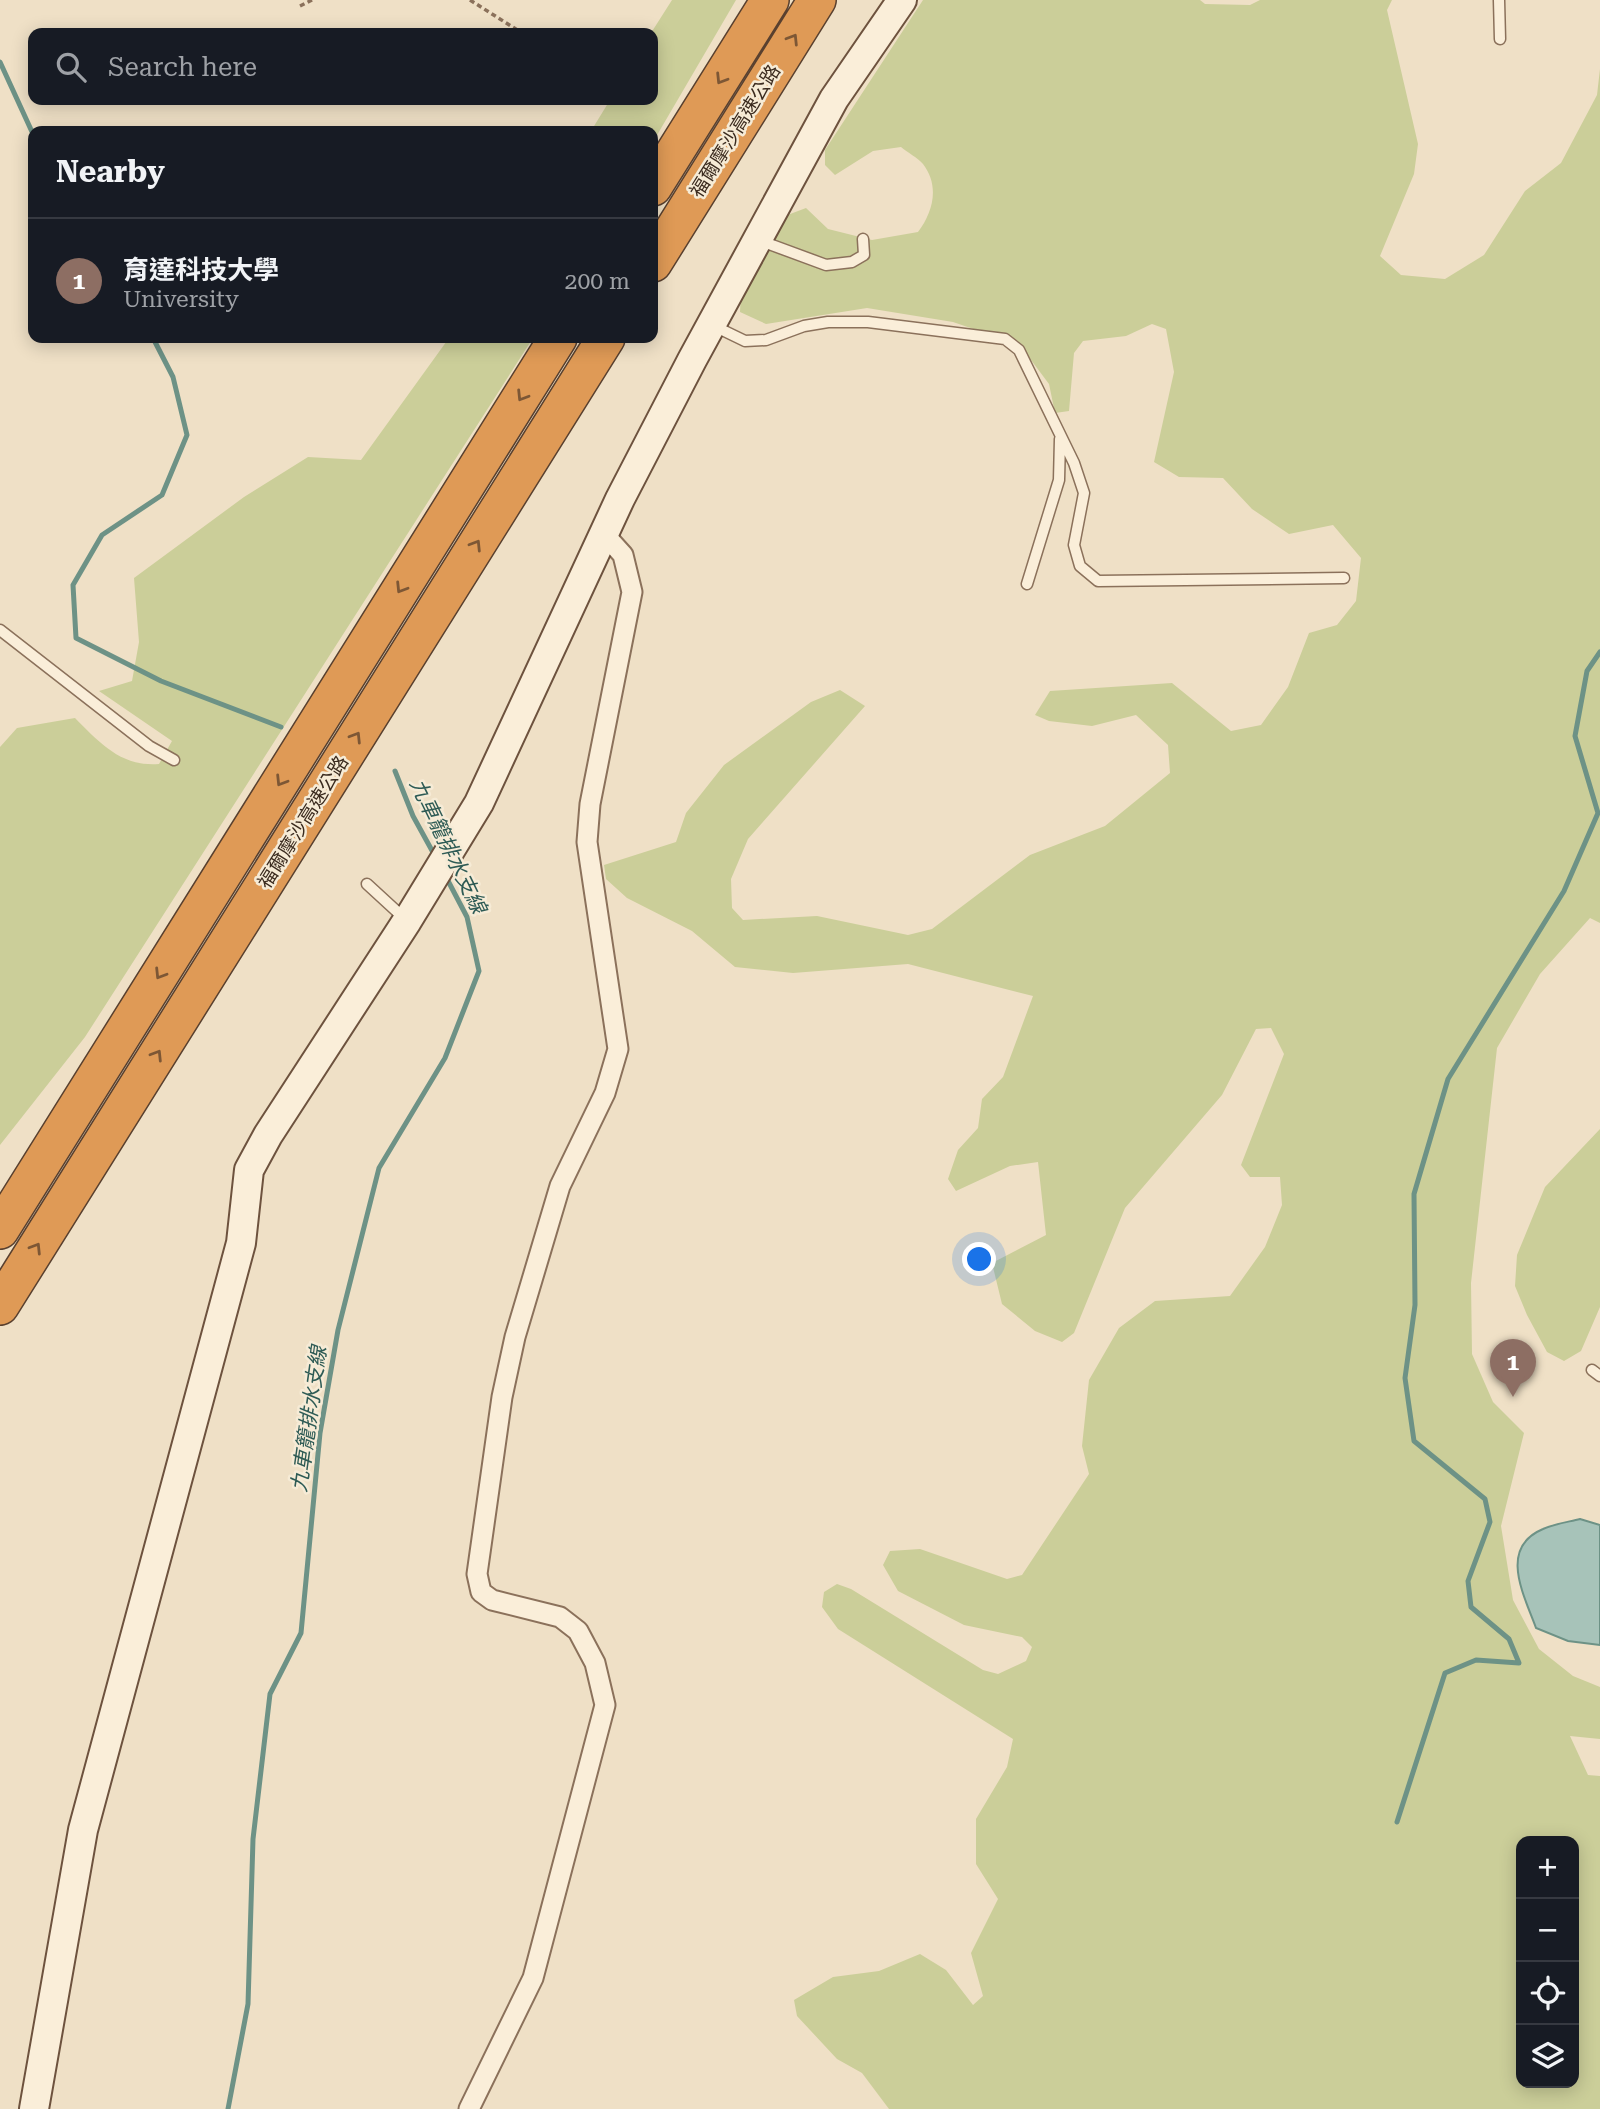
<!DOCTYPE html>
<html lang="en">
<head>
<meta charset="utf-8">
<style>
	:root { --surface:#171b24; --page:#20242c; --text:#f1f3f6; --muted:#9ea1a6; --line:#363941; --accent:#0f766e }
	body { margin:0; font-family:"Roboto Serif","Noto Sans TC",serif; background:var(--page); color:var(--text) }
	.controls { position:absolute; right:21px; bottom:21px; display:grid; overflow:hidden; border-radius:14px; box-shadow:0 4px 18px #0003 }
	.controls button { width:63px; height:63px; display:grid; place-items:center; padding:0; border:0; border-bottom:2px solid var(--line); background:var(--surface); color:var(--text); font:35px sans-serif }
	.you { position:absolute; left:980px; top:1260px; width:24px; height:24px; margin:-18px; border:5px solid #fff; border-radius:50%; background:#1a73e8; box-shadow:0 0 0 10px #1a73e833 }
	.badge { display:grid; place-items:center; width:46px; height:46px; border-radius:50%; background:var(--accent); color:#fff; font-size:23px; font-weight:700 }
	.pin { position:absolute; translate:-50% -58px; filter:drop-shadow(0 2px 4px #0008) }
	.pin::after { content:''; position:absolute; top:37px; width:24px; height:21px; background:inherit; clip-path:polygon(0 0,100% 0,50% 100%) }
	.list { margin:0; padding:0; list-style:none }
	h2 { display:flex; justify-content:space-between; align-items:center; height:91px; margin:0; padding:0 28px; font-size:30px }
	h2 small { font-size:23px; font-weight:400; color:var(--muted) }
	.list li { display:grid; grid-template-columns:46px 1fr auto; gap:21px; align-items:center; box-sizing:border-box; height:126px; padding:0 28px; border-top:2px solid var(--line) }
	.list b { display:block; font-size:26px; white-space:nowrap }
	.list p { margin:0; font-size:23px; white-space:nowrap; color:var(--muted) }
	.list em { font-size:23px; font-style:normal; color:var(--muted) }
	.icon { flex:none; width:38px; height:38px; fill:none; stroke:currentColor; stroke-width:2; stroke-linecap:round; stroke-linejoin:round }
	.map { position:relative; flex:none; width:1600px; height:2109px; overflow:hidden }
	.search { position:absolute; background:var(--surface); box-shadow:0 4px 18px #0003; left:28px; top:28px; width:630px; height:77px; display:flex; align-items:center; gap:18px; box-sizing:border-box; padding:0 24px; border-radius:14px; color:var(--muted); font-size:26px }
	.panel { position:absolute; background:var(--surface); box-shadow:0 4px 18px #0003; left:28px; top:126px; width:630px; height:217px; border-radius:14px }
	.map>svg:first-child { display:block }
	.green { fill:#cbce99; fill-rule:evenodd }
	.water { fill:#a7c3b9; stroke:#6d9286; stroke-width:2 }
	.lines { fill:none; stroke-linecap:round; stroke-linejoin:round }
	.stream { stroke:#6d9286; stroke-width:5 }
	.lane-casing { stroke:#8b715b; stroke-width:13 }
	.street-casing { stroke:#8b715b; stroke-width:23 }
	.secondary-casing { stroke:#6d523e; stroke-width:32 }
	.highway-casing { stroke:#59402f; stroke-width:40 }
	.path { stroke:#8b715b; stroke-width:3.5; stroke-dasharray:5 3.5; stroke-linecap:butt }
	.lane { stroke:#faeed9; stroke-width:10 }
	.street { stroke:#faeed9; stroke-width:19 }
	.secondary { stroke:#faeed9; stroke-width:28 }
	.highway { stroke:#df9a56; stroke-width:37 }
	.oneway { stroke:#7d5735 }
	.labels { text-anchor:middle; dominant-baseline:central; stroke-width:5; stroke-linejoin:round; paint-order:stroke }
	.street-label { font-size:19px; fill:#3b2b1f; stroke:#f6ebd6 }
	.water-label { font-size:21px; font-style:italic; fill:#2e5b55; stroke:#f6ebd6 }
</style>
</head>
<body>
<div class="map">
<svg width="1600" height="2109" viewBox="0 0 1600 2109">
	<rect width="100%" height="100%" fill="#efe0c6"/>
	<path class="green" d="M672 0H736L653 142V131H591L610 100H653L651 33Z
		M923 0H1200L1205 4 1250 5 1260 0H1392L1387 10 1418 144 1414 174 1380 256 1401 275 1445 279 1484 255 1525 191 1561 163 1597 95 1600 69V923L1590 918 1540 974 1497 1048 1471 1283 1472 1354 1493 1402 1524 1433 1501 1526 1513 1600 1539 1649 1573 1676 1600 1687V1739L1570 1736 1588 1775 1600 1776V2109H889L862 2073 837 2059 797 2016 794 2000 833 1977 879 1971 920 1954 946 1970 973 2005 983 1996 971 1953 998 1899 976 1864V1819L1007 1767 1013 1739 838 1629 822 1607 824 1592 837 1584 851 1589 983 1670 998 1674 1026 1661 1032 1647 1022 1637 964 1625 898 1591 883 1565 890 1551 920 1549 1007 1579 1022 1575 1089 1474 1082 1446 1089 1380 1119 1328 1155 1301 1230 1296 1265 1247 1282 1205 1280 1177H1250L1241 1165 1284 1054 1271 1028 1256 1029 1222 1095 1125 1208 1074 1333 1062 1342 1035 1331 1002 1304 992 1263 1046 1235 1038 1162 1010 1166 956 1191 948 1179 958 1150 978 1128 982 1099 1003 1077 1033 996 908 964 793 973 735 967 692 931 627 898 606 879 604 865 676 842 686 813 724 765 811 702 840 690 865 706 748 839 731 879 732 908 743 920 817 916 908 935 932 929 1030 855 1105 826 1170 773 1168 745 1136 715 1092 726 1049 721 1035 715 1050 691 1172 683 1231 731 1261 725 1288 687 1309 633 1337 625 1356 601 1361 558 1333 525 1289 534 1252 509 1223 478 1179 477 1154 462 1174 372 1166 329 1152 324 1126 336 1083 341 1074 353 1069 411 1055 413 1049 384 1031 360 994 336 953 322 867 308 766 324 740 312 742 267 777 219 806 208 828 229 872 240 918 232C933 212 940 186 923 164 918 158 907 152 901 147L873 151 835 175 825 165V150ZM1521 1841H1574V2083H1521Z
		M449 338H533L85 1037 0 1145V747L17 728 75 718C100 743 121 767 159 764L172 741 99 691 132 681 139 642 134 578 244 497 308 457 361 460Z
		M1600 1129V1307L1581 1351 1564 1361 1547 1352 1527 1315 1515 1286 1517 1255 1545 1187Z"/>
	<path class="water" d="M1580 1519 1600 1525V1645L1568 1641 1536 1628C1524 1595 1498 1548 1543 1529 1554 1524 1568 1522 1580 1519Z"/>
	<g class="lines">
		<path class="stream" d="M0 62 33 134
			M153 338 173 377 187 435 162 495 102 535 73 585 76 638 161 681 281 727
			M395 771 413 816 435 856
			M1397 1822 1445 1673 1476 1660 1519 1663 1509 1639 1471 1607 1468 1581 1490 1522 1485 1499 1414 1441 1405 1378 1415 1305 1414 1194 1448 1079 1564 891 1598 813 1575 736 1587 671 1600 652
			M228 2109 248 2004 253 1839 270 1694 301 1633 320 1433 338 1330 379 1168 445 1058 479 971 467 917 446 877"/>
		<defs>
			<path id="lane" d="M1499 0 1500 39
				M761 241 826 265 852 262 864 255 863 239
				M714 326 745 341 766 340 804 326 828 322H868L1005 339 1019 350 1074 463 1084 493 1074 545 1080 566 1098 581 1344 578
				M1027 584 1059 480 1060 439
				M0 630 149 746 174 760
				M367 884 404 918
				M1592 1370 1600 1376"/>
			<path id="street" d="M469 2109 533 1978 605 1705 595 1663 578 1631 560 1617 492 1600 481 1592 477 1574 502 1397 515 1337 560 1186 605 1093 618 1049 587 842 590 804 632 592 623 555 604 534"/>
			<path id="secondary" d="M34 2109 83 1830 241 1243 249 1170 268 1135 407 921 479 803 620 499 692 360 834 99 902 0"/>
			<path id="highway" d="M653 187 770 0
				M653 263 817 0
				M0 1230 558 338
				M0 1306 606 338"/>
		</defs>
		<use href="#lane" class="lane-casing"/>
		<use href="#street" class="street-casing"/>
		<use href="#secondary" class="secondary-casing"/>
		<use href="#highway" class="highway-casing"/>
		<path class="path" d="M470 0 522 33
			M300 6 312 0"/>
		<use href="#lane" class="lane"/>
		<use href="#street" class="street"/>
		<use href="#secondary" class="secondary"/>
		<use href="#highway" class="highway"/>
	</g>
	<defs><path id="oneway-chevron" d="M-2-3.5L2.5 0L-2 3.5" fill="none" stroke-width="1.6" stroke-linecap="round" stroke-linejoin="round" transform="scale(1.75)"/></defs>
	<g class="oneway">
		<use href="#oneway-chevron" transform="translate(793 39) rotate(-58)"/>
		<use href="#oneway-chevron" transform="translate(721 79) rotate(122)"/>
		<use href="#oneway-chevron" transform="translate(522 396) rotate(122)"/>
		<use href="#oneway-chevron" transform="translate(476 545) rotate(-58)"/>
		<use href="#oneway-chevron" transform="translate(401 588) rotate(122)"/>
		<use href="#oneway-chevron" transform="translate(356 737) rotate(-58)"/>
		<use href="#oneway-chevron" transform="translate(281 781) rotate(122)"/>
		<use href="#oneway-chevron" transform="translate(160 974) rotate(122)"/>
		<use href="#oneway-chevron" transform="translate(157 1055) rotate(-58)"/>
		<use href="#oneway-chevron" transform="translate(36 1248) rotate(-58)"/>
	</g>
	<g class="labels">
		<g class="street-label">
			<text transform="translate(735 131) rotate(-58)">福爾摩沙高速公路</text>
			<text transform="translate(303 822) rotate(-58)">福爾摩沙高速公路</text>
		</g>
		<g class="water-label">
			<text transform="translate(448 846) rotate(64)">九車籠排水支線</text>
			<text transform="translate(309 1419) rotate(-82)">九車籠排水支線</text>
		</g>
	</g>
</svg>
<div class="controls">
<button>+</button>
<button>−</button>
<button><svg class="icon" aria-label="locate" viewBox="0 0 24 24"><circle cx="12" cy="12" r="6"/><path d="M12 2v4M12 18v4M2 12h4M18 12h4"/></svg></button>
<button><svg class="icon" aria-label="layers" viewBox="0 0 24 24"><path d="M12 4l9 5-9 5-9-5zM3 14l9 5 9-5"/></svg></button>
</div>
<div class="you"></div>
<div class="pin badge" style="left:1513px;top:1397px;background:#8d6e63">1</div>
<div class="search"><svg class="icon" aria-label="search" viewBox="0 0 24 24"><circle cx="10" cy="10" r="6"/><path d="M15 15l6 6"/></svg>Search here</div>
<section class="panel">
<h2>Nearby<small></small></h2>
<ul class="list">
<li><span class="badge" style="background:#8d6e63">1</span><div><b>育達科技大學</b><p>University</p></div><em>200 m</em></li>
</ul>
</section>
</div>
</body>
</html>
